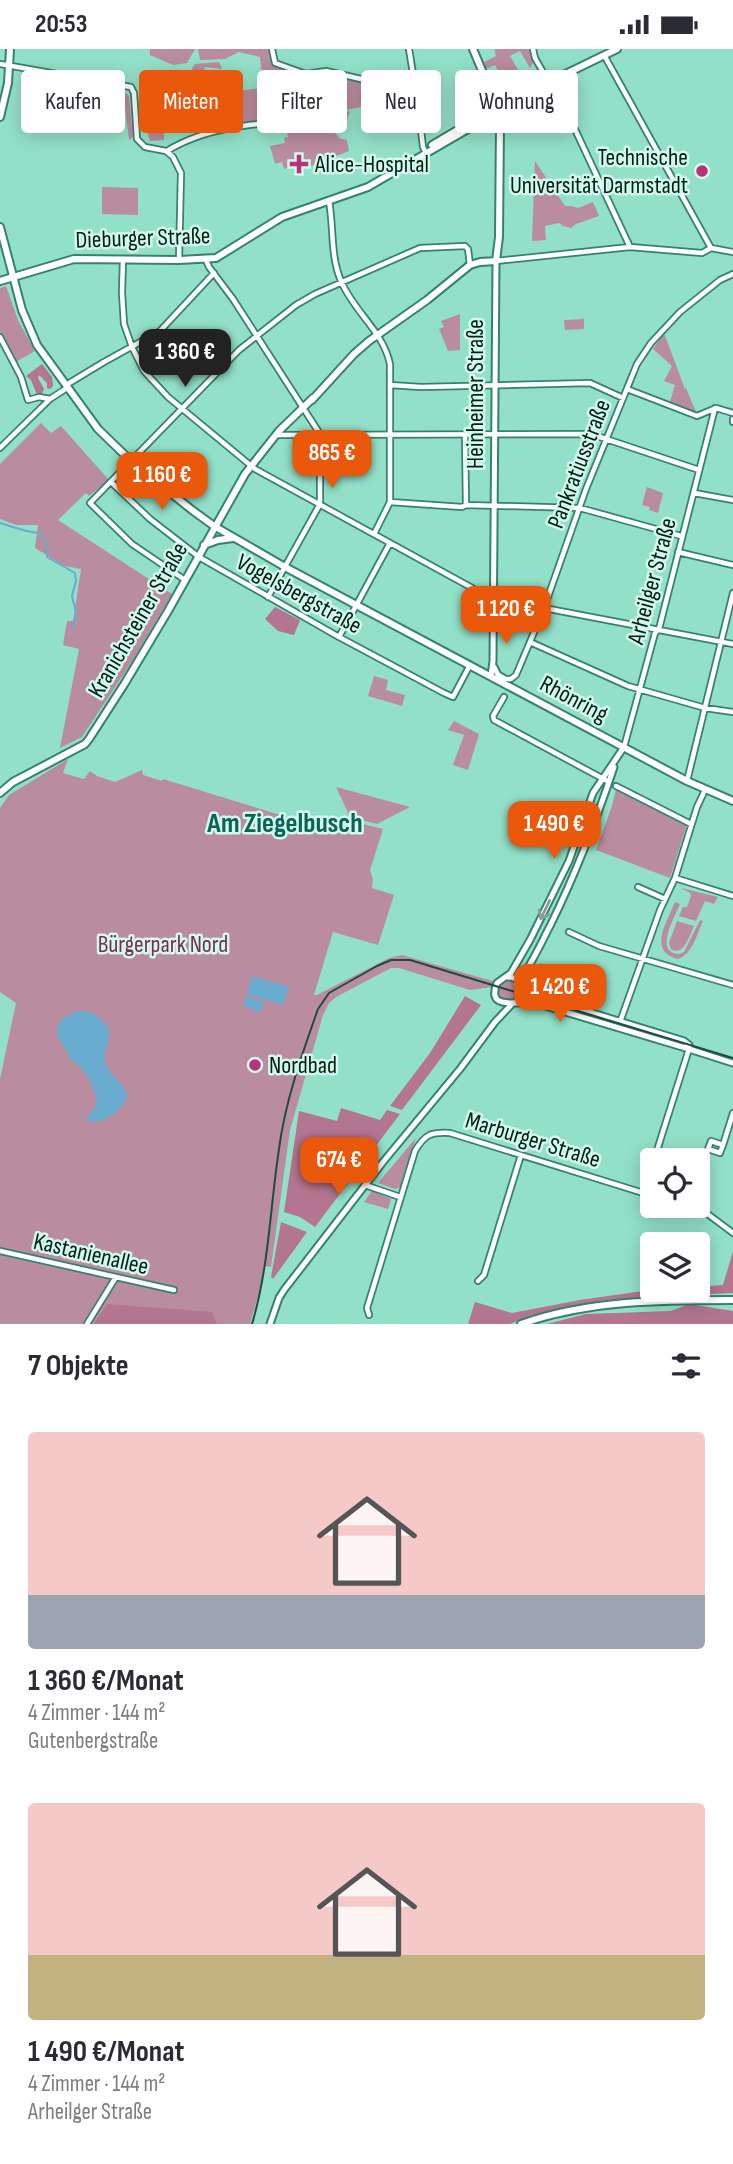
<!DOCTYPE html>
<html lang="de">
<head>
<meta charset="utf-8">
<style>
  :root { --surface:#fff; --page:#f7f7f7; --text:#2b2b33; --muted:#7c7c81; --accent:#ea580c }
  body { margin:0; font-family:"Sofia Sans Condensed",sans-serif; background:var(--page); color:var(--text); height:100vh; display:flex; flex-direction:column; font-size:26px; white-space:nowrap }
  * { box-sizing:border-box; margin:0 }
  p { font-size:23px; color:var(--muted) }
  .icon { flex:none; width:38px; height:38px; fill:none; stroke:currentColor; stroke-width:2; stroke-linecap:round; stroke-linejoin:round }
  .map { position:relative; height:1275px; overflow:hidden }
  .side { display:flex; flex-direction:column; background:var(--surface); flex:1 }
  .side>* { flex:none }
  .hud { position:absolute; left:21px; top:21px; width:691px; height:63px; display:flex; gap:14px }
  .tools { position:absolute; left:640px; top:1099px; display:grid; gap:14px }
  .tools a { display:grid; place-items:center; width:70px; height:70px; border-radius:7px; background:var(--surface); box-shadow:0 4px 18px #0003; font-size:35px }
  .price { position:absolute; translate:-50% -60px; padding:0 16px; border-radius:14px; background:var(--accent); color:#fff; font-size:23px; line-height:46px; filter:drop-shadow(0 2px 4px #0008) }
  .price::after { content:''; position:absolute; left:50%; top:42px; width:21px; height:16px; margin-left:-10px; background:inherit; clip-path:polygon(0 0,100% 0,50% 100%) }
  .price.active { background:#222; color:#fff }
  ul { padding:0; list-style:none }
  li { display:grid; align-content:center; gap:14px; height:371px; padding:0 28px }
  li span { display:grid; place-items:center; height:217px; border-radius:7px; color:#555 }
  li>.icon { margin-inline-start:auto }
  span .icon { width:126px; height:126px; fill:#fffc; stroke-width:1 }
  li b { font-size:30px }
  h2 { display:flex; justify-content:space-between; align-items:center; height:84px; padding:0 28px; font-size:30px }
  .chip { padding:0 24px; border-radius:7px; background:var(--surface); box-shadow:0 4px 18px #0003; font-size:24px; line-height:63px }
  .chip.active { background:var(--accent); color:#fff }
  .status { display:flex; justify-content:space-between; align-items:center; height:49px; padding:0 35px; background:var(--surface); direction:ltr }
  .status svg { height:19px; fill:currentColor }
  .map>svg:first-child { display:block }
  .green { fill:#ba8c9f }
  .forest { fill:#b3758f }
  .water { fill:#69accf }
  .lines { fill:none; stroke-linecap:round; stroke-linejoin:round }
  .stream { stroke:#69accf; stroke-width:2 }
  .minor-casing { stroke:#34836e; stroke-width:8 }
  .tertiary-casing { stroke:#34836e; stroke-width:9 }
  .secondary-casing { stroke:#34836e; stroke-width:10 }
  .minor { stroke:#fff; stroke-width:4.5 }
  .tertiary { stroke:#fff; stroke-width:5 }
  .secondary { stroke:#fff; stroke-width:6 }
  .tram { stroke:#214b3f; stroke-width:2 }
  .oneway { stroke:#8c9b97 }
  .poi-dot { fill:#b83379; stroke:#d3f8ec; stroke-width:2.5 }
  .labels { text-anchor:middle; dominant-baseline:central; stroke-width:5; stroke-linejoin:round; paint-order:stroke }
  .poi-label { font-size:24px; fill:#002017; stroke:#d3f8ec; text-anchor:start }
  .street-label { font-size:24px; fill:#002017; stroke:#d3f8ec }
  .park-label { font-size:24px; fill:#7a2d53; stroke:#d3f8ec }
  .quarter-label { font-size:28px; font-weight:bold; fill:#096451; stroke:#d3f8ec }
</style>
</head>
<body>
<div class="status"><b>20:53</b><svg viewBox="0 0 49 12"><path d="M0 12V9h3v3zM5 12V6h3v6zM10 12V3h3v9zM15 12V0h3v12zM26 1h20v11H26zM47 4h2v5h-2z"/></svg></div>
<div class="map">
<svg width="733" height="1275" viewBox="0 0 733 1275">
  <rect width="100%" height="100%" fill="#93e0c8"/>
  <!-- green -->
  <path class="green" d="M150,0h45l-8,14 -14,2 -23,-10z
    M198,0h73l3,16 15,5 -1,4 -26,3 -2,-20 -21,-5 -14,7 -25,1z
    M494,0h39l2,9 -5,10 -10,-17 -10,5 17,29 -10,5 -2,-4 -4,2 2,4 -3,2 -15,-29 -9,4 -2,-7 12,-6z
    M219,13l3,7 -17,-2 -2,7 3,6 13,-1v-3h3l1,4 -3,2 -22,2 -4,-4 -2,-12 3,-4z
    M326,23l57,14 56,-7 2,17 -29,2 -89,16c-11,-6 -19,-26 -16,-39z
    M301,28l11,35 -2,5 -22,4 -1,-5 -82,14 -3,-32h6v-4l54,-6 1,-5z
    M169,30l-4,2v3l-9,1 3,46h5v9l-14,1 -3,-10h-3l-1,-15h6l-1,-15h-7l-1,-17h3v-4z
    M103,37h4v38h-20v-14l16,-2z
    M110,40l15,3 4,4 4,41 -4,3 -4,-32 -14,1z
    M350,62l-3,9 -8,1 -5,10 5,7 8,2 2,11 -48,19 -1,-3 -3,-2 -13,4 -2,-7 -7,2 -5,-18 15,-3 -1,-5 4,-1 -2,-11 40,-3 6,6 -6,-8 3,-6z
    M535,112l30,45h7l6,2 15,-6 6,14 -23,8 -5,4 -8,-2 -4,-3 -14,3 1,14 -14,1z
    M102,138l36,1v27l-36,-1z
    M6,237l12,34 17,31 -19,11 -16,-31v-43z
    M460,265v36l-12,1 -9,-22 5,-2 -3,-6z
    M584,270v10l-19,1 -1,-10z
    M664,284l21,56 1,-1 10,24 -26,-10 5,-17 -11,-4 8,-15 -19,-17z
    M41,374l10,10 10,-7 48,54 -20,16 -3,-3 -28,27 114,74 -41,69 -49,74 -22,11 19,-99 -16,-4 4,-24h6l8,-52 -17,-3 -29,-18 3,-23h-22l-16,-6v-55z
    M647,438l16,6 -5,20 -9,-3 1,-3 -8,-2z
    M374,627l14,4 -2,10 19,5 -3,11 -34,-10z
    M454,672l25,13 -11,36 -15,-5 11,-30 -16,-5z
    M68,710l-5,14 21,6 6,-8 7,5 18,6 27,-12 1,5 19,6 1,-2 163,50 5,-13 52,13 -13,41 3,10 -1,8 22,7 -16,50 -45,-13 -19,63h3l72,-37 13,-3 94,27 -4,5 -22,3 -71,-22h-8l-55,29 -7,6 -6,12 -33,115 -19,137 -7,-1 -4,23 -10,35h-250v-245l16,-76 -16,-11v-184l9,-13z
    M336,738l74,20 -33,17 -27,-7z
    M616,740l71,35 -17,54 -74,-28 16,-44z
    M681,839l37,9 -4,7 -9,-3 -9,20 -17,-5 4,-9h4l4,-11 -1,-3z
    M675,853l5,2c-6,15 -27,50 0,50l4,-2 16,-32 3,1c-6,13 -11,34 -25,38 -31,-8 -11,-37 -3,-57z
    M677,872l17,5c-5,10 -10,31 -23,23l-2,-6z
    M498 942a10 10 0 1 1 20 0a10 10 0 1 1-20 0Z
    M416,1089l-16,49 -5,2 -17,-6z
    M372,1142l19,8 -3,10 -24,-7z"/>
  <!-- forest -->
  <path class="forest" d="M42,315l10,13 1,9 -3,3 -3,-1v-5l-8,-8 -1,3 6,11 -2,5 -5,1 -6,-15 -5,-4z
    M275,558l25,13 -6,15 -16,-4 -13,-12z
    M465,947l16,9 -79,105 -12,-4 40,-53z
    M341,1059l39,12 7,-10 13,4 -85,113 -15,-10 -16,-5 15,-101 38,10z
    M281,1173l26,10 -34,47 -2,-2z
    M733,1202v42l-88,4 -51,6 -64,13 -20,8h-42l7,-22 37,11 68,-13 63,-9 55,-1v-3l25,-2z
    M107,1255l105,8 5,12h-123z
    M689,1255l44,7v13h-186l39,-10 85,-3z"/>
  <!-- water -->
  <path class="water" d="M252,927l37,11 -6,18 -36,-11z
    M246,947l18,6 -3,10 -18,-6z
    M79,962c8,0 14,1 20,7 22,18 0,29 7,46 4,12 18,19 22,32 -7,15 -23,28 -40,25l-1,-5 8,-8 2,-10 -8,-19 -10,-13 -9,-7 -4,-9 -9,-14c-1,-15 8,-21 22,-25z"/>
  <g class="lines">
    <!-- stream -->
    <path class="stream" d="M0,474c13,4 26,9 39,10l8,10v14l28,16 1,8 -4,15 4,16 -3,16"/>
    <defs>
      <path id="minor" d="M272,0l3,14 31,11 20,-3 57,13 31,-4 -5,-31
        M533,0l2,9 38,67 57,122
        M604,6l107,193
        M0,15l131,23 3,6 3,46 8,8 21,4 7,6 8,16 -2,87
        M417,48l6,50 3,6
        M167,102c45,-28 103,-28 155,-32
        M329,152c5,27 1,54 12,80 13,31 42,50 49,83v138l-16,32
        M711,199l22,4
        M123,210l-1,34 2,31 8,23 12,24 24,26 87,72 230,126 59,13 189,36
        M206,211l3,7 24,32 87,135v70l-52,93
        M496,212l134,-14 72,6 9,-5
        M0,288l21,40 7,23 11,-3 11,2
        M66,336l38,-23 56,-31 54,-58
        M390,336l31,2 169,-4 33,15
        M627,340l70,27 19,-8 17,5
        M733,370v3
        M278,386l313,-1 108,36
        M465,386l1,70
        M0,399l50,-49 17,-11
        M111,433l39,37 49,38 140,80 105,56 9,4 17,-32
        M694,444l39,7
        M390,453l72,5 4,-2 114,3 101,28
        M678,503l55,13
        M185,531l-53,-36 -42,-41 149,-153 57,-45 19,-11 105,-46 45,-2 3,3 2,16
        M339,588l51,-94
        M530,593l98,44 77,22 28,4
        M505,630h6l5,-4 27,-64 43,-122 51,-125 14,-21 29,-31 40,-32 13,-6
        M504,648l-11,19 1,4 115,62
        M624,698l31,-114 4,-4 56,-221
        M687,732l46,-188
        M616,737l75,38
        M675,829l58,18
        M638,838l27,12
        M569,883l30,14 134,39
        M620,973l40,-112 15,-32 22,-71 8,-17
        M711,1092l12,4 -3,8 -12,-4z
        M723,1096l10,-32
        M654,1111l35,-111
        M365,1136l35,12
        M644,1144l9,-28
        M686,1157l19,6 28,21
        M0,1202l174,39
        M478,1232l6,-6 37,-120
        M369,1266l-2,-7 48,-157c10,-17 16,-19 35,-18l203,63
        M87,1275l29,-47"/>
      <path id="tertiary" d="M494,618l4,8 7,4
        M491,627l2,-15 3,-400
        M624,698l-31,46 -24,68 -39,79 -19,33 -14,10c-10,25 14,19 27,20 6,0 12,1 18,2l147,44
        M507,928c11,0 16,7 15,17l-7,9
        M519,932c13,-17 22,-38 32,-57 25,-51 45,-103 63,-157
        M523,940l27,11 134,41 5,4v4l44,14
        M270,1275l9,-26 5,-8 99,-128 77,-93 35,-47 17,-18"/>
      <path id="secondary" d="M0,68l8,-34 2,-34
        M432,96l54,-32 7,-2
        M0,178l22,83 15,35 61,84 33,32 61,49 22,16 71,41 402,214 46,20
        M0,232l74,-22 105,1 37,-2 66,-41 86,-30 181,-105 68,-33
        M312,351l42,-46 15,-13 58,-41 43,-35 10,-3 16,-1 3,-24 1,-115 -4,-18 -23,-55
        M204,496l14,-5 15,-2
        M0,744l13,-11 72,-38 4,-5 36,-56 43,-72 77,-137 34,-43 34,-33
        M521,1275c68,-24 141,-24 212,-24"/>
    </defs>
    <!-- minor casing -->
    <use href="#minor" class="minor-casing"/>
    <!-- tertiary casing -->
    <use href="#tertiary" class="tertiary-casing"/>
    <!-- secondary casing -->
    <use href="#secondary" class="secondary-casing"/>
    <!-- minor -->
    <use href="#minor" class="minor"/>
    <!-- tertiary -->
    <use href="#tertiary" class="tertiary"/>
    <!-- secondary -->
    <use href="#secondary" class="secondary"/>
    <!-- tram -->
    <path class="tram" d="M252,1275c17,-57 18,-116 27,-175 6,-47 23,-95 39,-140l11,-16 48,-27 14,-6h19l323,98"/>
  </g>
  <!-- one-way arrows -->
  <defs><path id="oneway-shaft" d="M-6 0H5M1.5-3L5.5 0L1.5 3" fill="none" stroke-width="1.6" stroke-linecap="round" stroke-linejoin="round" transform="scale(1.75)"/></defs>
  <use class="oneway" href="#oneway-shaft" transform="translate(545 861) rotate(116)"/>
  <!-- markers -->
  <g class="poi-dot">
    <path d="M295.5 104.5h7v7h7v7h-7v7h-7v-7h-7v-7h7z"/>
    <circle cx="702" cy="122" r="7"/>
    <circle cx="255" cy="1016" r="7"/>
  </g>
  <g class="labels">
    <!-- poi labels -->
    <g class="poi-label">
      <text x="688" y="108" text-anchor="end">Technische<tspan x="688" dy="28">Universität Darmstadt</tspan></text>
      <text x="315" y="115">Alice-Hospital</text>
      <text x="269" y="1016">Nordbad</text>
    </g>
    <!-- street labels -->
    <g class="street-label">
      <text transform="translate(143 189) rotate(-2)">Dieburger Straße</text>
      <text transform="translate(475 345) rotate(-90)">Heinheimer Straße</text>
      <text transform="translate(579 415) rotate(-69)">Pankratiusstraße</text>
      <text transform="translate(652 532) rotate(-75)">Arheilger Straße</text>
      <text transform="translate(299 545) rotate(29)">Vogelsbergstraße</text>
      <text transform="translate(138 571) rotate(-60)">Kranichsteiner Straße</text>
      <text transform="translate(574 650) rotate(28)">Rhönring</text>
      <text transform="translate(533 1091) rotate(17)">Marburger Straße</text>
      <text transform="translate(91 1205) rotate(13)">Kastanienallee</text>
    </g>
    <!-- park labels -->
    <g class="park-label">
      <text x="163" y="895">Bürgerpark Nord</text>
    </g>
    <!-- quarter labels -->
    <g class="quarter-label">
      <text x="285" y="774">Am Ziegelbusch</text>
    </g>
  </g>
</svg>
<div class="tools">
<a><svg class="icon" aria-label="locate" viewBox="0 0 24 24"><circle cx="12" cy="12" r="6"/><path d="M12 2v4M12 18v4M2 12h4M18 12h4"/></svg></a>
<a><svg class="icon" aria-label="layers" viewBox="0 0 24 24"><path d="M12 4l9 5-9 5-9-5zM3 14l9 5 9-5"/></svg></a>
</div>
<b class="price active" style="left:185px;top:340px">1 360 €</b>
<b class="price" style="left:332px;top:441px">865 €</b>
<b class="price" style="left:162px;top:463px">1 160 €</b>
<b class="price" style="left:506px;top:597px">1 120 €</b>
<b class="price" style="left:554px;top:812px">1 490 €</b>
<b class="price" style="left:560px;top:975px">1 420 €</b>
<b class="price" style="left:339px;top:1148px">674 €</b>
<div class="hud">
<a class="chip">Kaufen</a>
<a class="chip active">Mieten</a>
<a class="chip">Filter</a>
<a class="chip">Neu</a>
<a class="chip">Wohnung</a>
</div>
</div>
<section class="side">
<h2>7 Objekte<svg class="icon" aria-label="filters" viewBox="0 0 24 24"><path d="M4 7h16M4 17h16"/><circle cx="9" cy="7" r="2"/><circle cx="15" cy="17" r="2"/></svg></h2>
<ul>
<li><span style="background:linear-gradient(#f6c9c9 75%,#9aa5b1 0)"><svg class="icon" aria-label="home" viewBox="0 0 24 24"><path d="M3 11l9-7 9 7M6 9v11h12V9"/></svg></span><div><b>1 360 €/Monat</b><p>4 Zimmer · 144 m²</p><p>Gutenbergstraße</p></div></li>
<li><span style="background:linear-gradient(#f6c9c9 70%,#c2b280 0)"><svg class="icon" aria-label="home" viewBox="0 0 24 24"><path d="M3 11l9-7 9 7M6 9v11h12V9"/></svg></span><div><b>1 490 €/Monat</b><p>4 Zimmer · 144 m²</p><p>Arheilger Straße</p></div></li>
</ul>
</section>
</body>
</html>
